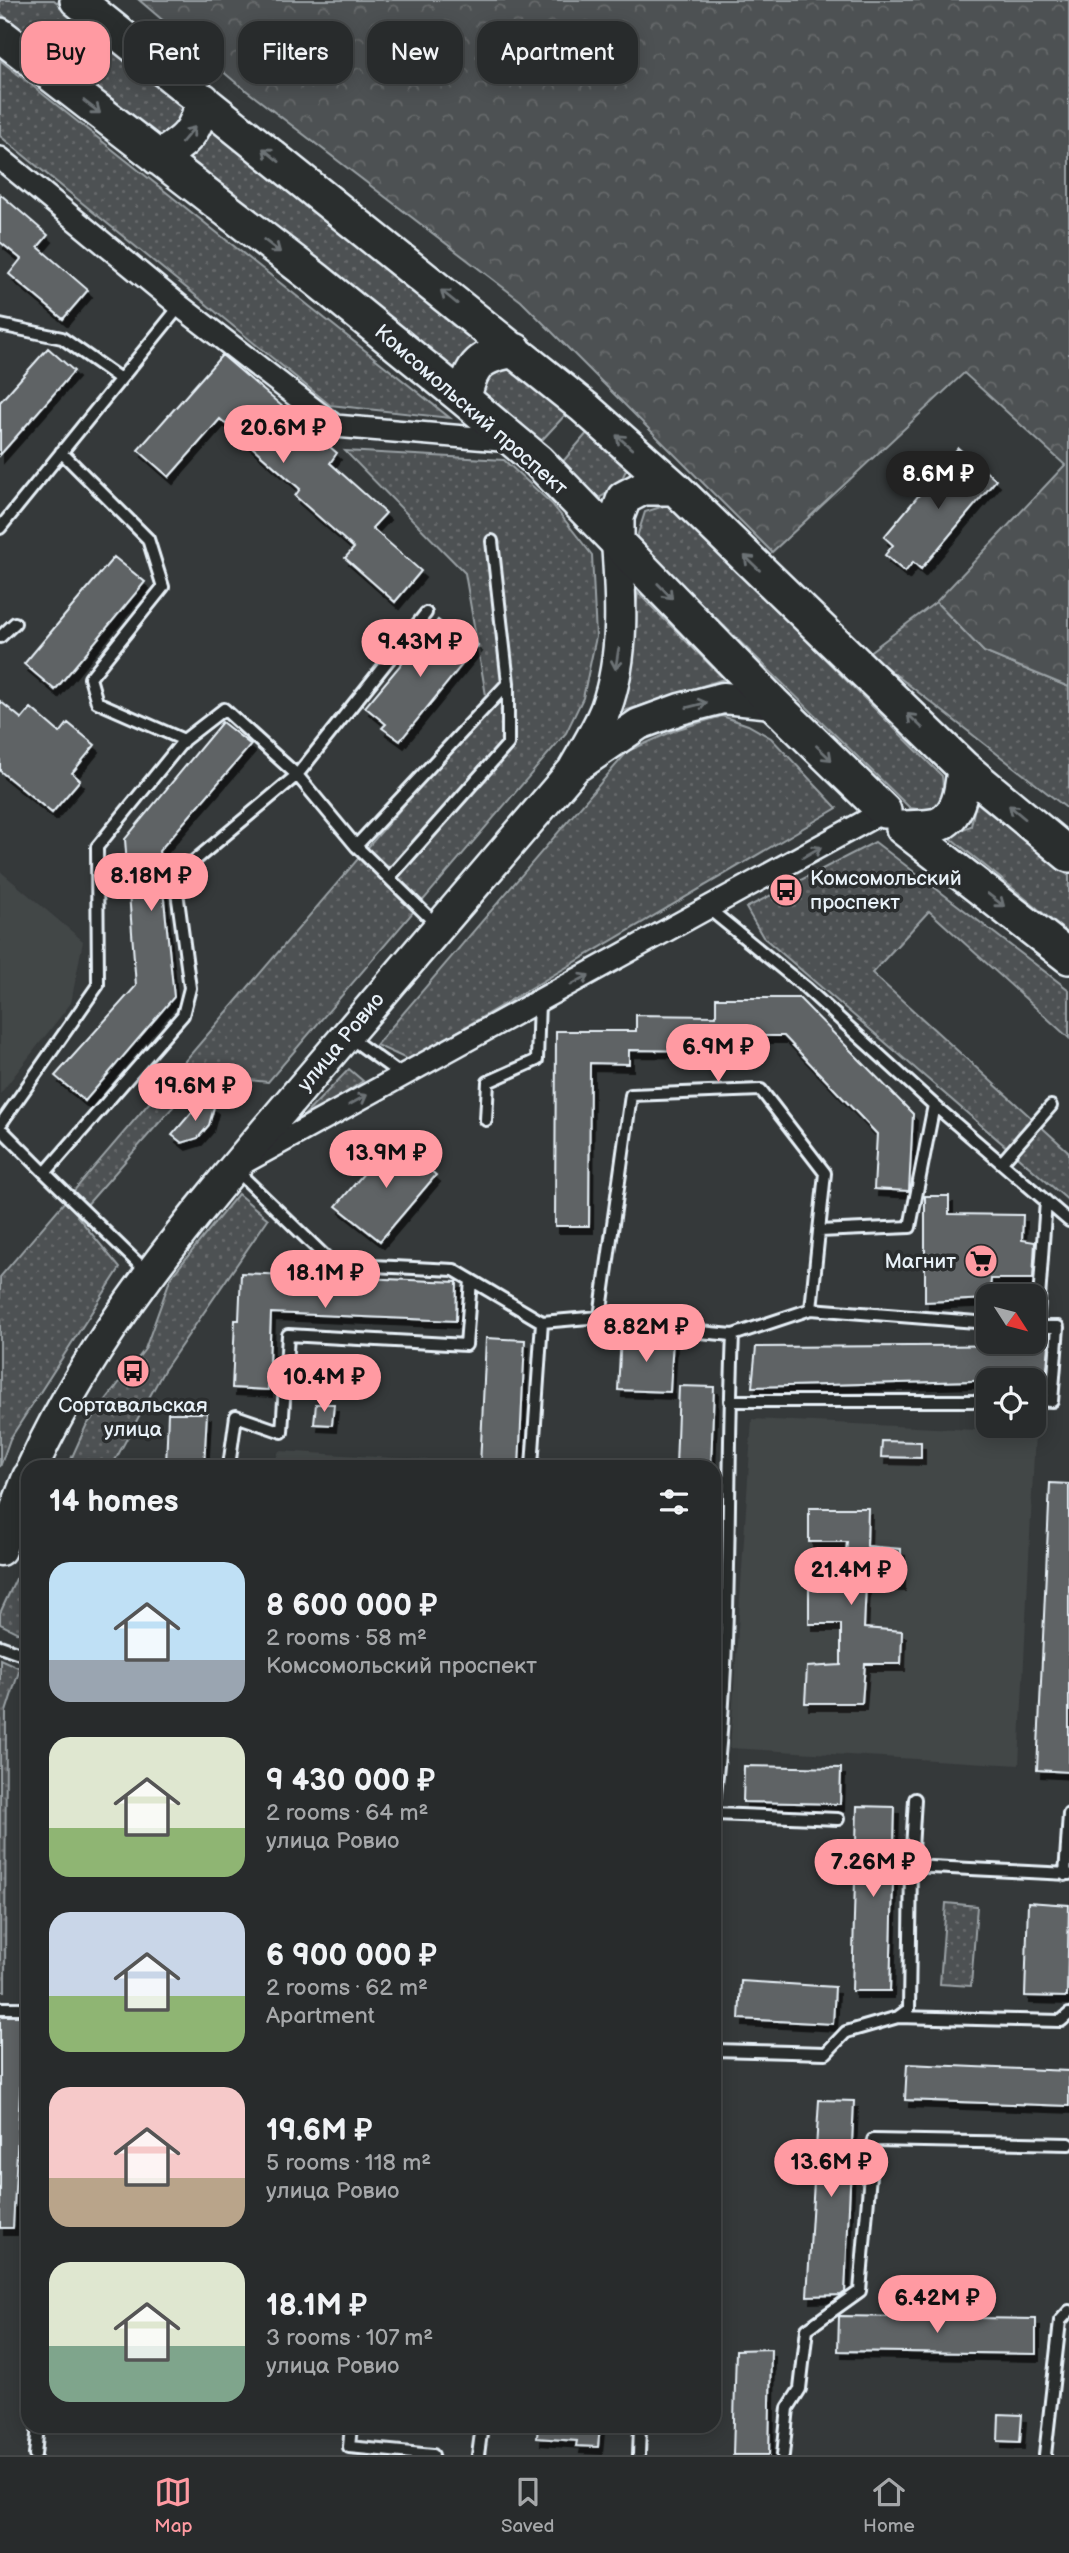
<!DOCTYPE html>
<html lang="en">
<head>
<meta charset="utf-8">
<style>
  :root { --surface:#282b2c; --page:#343738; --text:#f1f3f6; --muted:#a5a7a9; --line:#444748; --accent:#ff9aa2 }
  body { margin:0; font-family:"Balsamiq Sans",sans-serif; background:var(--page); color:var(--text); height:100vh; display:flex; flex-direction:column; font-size:26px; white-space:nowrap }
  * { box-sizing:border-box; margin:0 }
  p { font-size:23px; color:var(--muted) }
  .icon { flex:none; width:38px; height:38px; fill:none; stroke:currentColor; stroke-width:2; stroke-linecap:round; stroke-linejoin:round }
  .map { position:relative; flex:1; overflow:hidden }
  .panel { position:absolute; left:21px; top:1460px; width:700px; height:973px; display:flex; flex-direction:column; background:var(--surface); border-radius:21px; box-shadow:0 4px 18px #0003,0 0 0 2px var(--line) }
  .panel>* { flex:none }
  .top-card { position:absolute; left:21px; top:21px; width:700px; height:63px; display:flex; gap:14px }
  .needle { width:46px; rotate:126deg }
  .controls { position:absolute; left:976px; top:1284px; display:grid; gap:14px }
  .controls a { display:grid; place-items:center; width:70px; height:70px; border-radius:14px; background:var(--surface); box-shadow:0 4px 18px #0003,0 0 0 2px var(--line); font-size:35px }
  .price { position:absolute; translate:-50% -60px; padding:0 16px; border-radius:24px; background:var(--accent); color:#111; font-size:23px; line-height:46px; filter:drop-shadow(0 2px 4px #0008) }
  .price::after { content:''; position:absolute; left:50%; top:42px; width:21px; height:16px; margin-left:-10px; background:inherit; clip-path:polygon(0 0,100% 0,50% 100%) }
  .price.current { background:#222; color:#fff }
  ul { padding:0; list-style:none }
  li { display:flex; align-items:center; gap:21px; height:175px; padding:0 28px }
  li span { display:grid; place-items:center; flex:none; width:196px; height:140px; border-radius:21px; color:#555 }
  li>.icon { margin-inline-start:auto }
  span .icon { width:84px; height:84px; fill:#fffc; stroke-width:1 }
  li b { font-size:30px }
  h2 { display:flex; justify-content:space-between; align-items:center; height:84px; padding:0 28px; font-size:30px }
  .chip { padding:0 24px; border-radius:21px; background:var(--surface); box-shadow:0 4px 18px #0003,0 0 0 2px var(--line); font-size:24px; line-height:63px }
  .chip.current { background:var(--accent); color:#111 }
  .dock { display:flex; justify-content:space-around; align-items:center; height:98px; border-top:2px solid var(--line); background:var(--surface); font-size:19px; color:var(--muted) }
  .dock a { display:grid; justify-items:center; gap:4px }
  .dock .current { color:var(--accent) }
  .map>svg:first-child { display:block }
  .built { fill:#424647 }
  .green { fill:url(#green-dots); stroke:#9aa1a5; stroke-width:2 }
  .forest { fill:url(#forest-crowns); stroke:#9aa1a5; stroke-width:2 }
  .building { fill:#5f6365; stroke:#e8f1f8; stroke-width:2; filter:url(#shadow) }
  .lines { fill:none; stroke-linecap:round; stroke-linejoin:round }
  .service-casing { stroke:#e8f1f8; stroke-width:16 }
  .minor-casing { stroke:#e8f1f8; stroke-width:26 }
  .secondary-casing { stroke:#e8f1f8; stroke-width:35 }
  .primary-casing { stroke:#e8f1f8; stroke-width:38 }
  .service { stroke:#2a2d2e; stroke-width:10 }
  .minor { stroke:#2a2d2e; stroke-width:21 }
  .secondary { stroke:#2a2d2e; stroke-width:30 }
  .primary { stroke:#2a2d2e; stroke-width:33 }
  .oneway { stroke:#6c7275 }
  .labels { text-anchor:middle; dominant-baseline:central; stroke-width:7; stroke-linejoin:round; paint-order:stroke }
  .street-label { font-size:21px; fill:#e8f1f8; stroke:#2a2d2e }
  .poi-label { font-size:21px; fill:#e8f1f8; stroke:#2a2d2e; text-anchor:start }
</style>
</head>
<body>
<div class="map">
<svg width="1069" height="2455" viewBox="0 0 1069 2455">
  <defs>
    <pattern id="green-dots" width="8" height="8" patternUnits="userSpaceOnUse" patternTransform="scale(1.75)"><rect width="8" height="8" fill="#4d5152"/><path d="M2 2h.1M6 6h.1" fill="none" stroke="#676a6c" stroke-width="1.8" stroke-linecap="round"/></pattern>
    <pattern id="forest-crowns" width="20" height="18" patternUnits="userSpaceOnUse" patternTransform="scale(1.75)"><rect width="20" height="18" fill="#4d5152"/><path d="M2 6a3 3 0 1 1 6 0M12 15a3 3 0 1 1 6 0" fill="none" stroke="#676a6c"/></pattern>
    <filter id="shadow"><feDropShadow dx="4" dy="7" stdDeviation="0" flood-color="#0009"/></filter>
  </defs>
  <rect width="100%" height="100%" fill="#35393a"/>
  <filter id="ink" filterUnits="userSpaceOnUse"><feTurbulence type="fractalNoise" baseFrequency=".0143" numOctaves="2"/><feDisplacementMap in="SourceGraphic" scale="14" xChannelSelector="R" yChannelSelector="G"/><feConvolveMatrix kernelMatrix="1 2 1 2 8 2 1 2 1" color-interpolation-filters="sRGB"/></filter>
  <g filter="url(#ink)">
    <!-- built -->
    <path class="built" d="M0,871l83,70 -12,62 -71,91z
      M752,1419l283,14 -16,332 -289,-17z
      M279,1451l164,10 -1,5h-169z"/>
    <!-- green -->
    <path class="green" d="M0,0h54l158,128 277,215 -33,29 -269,-209 -187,-150z
      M0,60l450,358 -120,-13 -330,-269z
      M511,364l56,49 -26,28 -60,-51 10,-17z
      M588,432l40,34 -10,21 -21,12 -37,-34z
      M345,451l159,9 48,44 40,51 4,82 -13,61 -17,35 -298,349 -67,-7 -124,141 43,52 -110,171 -10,28v-190l488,-570 -23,-134z
      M670,504l272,272 2,21 -14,14 -20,-3 -274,-268 9,-28z
      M638,593l86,86 -103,33z
      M936,602l48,50 85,35v123l-201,-157z
      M722,716l26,9 23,13 66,70 -428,252 -33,-15 252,-294 50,-22z
      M976,802l93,74v58l-122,-99 24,-9z
      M875,842l194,148v48l-140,-127 -57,62 197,179v49l-306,-264 -17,-29z
      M349,1069l14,12 -74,50z
      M238,1194l30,25 -105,153 -51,94h-44l18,-40 59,-77 26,-72z
      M28,1553v85l-28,-14v-11z
      M0,1659l20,9 -14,44 -1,279h-5z
      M946,1903l31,3 -6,80 -31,-2z"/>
    <!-- forest -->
    <path class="forest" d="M139,0h930v687l-85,-35 -48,-50 129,-137 -101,-92 -192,179 -251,-251 -287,-220z"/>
    <!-- building -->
    <path class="building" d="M0,194l48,41 -10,12 50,43 -25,29 -54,-45 12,-15 -21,-17z
      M48,348l26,23 -74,84v-53z
      M222,355l115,98 -7,10 56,50 -14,15 49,43 -26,31 -50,-44 9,-10 -59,-52 5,-7 -80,-70 -51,58 -31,-27z
      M958,448l38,32 -75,89 -8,-7 -8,10 -20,-17 8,-10 -9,-8z
      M114,557l31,25 -90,108 -31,-26z
      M438,620l22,17 3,-3 15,11 -78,96 -18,-13 4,-4 -21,-17z
      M0,701l22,18 9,-11 29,25 8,-10 27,22 -23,28 8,7 -28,33 -52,-42z
      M222,722l29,23 -92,106 15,146 -89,104 -30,-25 81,-90 -11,-147z
      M716,998h83l114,116 -4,77 -35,-2 3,-55 -93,-98h-73v15l-82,-1v14l-39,-1 -1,163h-34l1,-195h80v-16l80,1z
      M204,1098l10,9 -5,18 -11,13 -16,5 -10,-8z
      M393,1139l43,36 -56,66 -44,-35z
      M925,1196h24v18l74,1 -1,25 13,2 -2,37h-42l-2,20 -64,3z
      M241,1273l216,9 -1,39 -185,-8 -3,77 -36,-2 3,-68h4z
      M621,1336l52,2 -3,54 -52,-2z
      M486,1338l39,2 -6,126h-39z
      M1049,1345l-3,34 -294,8 4,-40z
      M679,1386l35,1 -3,79h-35z
      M316,1404h18l-2,21 -18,-1z
      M168,1413h39l-3,53h-38z
      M882,1441l39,1v16l-40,-1z
      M1050,1483l19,1v288l-32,-2z
      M809,1508h59l-1,38 34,3v35h-35l-2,44 38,3 -1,33h-36l-3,39h-57l2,-36 34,-2v-41h-32v-35l34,1 4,-48h-38z
      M744,1766l97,2 -1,36 -97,-2z
      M857,1806l38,1 -5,184h-38z
      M1028,1902l41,3 -2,92 -42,-1z
      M741,1981l94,6 -2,37 -94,-5z
      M0,2016h24l-11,212h-13z
      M907,2064l162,7v35l-164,-6z
      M819,2100l35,1 -9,191 -4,3 -34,1z
      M839,2316l197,3v35l-198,-3z
      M771,2349l-2,106h-36l3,-105z
      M999,2414l23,1 -2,27 -22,-1z
      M538,2426h62l-2,21 -22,-1 1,-5 -40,-3z"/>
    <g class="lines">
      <defs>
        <path id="service" d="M0,325l62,13 57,40
          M61,452l87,87 15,48 -73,91 7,24 87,38 40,-31 73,66 59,71 81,79
          M0,528l180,-222
          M0,637l15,-14
          M356,846l152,-163
          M389,878l119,-134v-61l-16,-142
          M709,909l97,79 128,117 135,116
          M349,1037l54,39
          M486,1120l2,-38 49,-22 2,-58
          M0,1125l98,-140 -1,-138 87,-107
          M0,1128l45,45
          M1002,1162l49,-56
          M236,1170l97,94 121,6 88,52 58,-5 31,-222 130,-5 64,83 -14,136 178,14
          M819,1231l91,-4 24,-122
          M148,1273l-103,-100 138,-158 7,-27 -15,-111 122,-102 129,-162
          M600,1317l9,7 124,11 78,-26
          M1034,1327h3l9,-126
          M1034,1400l18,1 6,-74h-21
          M730,1401h259
          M229,1466l7,-50 46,16 6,-97 178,10 5,-65
          M532,1466l10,-144
          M0,1646l28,10
          M714,1802c19,-154 12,-311 19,-467
          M714,1814l124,5
          M911,1866l4,-67
          M1065,1875l4,-61
          M0,2008h28
          M898,2017l163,4 8,-7
          M714,2050l112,3 20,-21 52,-15 11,-8 2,-143 158,8
          M351,2426l-2,21 84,8
          M35,2455l3,-29
          M478,2455l4,-29
          M639,2455l1,-29
          M783,2455l5,-47 12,-19 7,-60 53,-38 13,-151 196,4
          M1045,2455l15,-134 9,-10"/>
        <path id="minor" d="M0,158l180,148 155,120 177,15
          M245,1162l639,-351"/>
        <path id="secondary" d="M579,765l60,-41 41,-15 43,-11 50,5
          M33,1466c65,-142 171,-263 272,-382 89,-105 178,-210 268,-314 11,-20 25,-41 33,-62 19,-53 15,-111 11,-166
          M0,1550l28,-73"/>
        <path id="primary" d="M77,0l507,407 91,81 289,280 105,87
          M0,35l316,244 148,120 74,62 235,242 111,108
          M158,158c29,-18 37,-24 45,-58
          M464,399c7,-36 17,-43 51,-49
          M617,542v-25l7,-19 19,-10h32
          M903,828l166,129
          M903,828c11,-1 24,0 34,-3 23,-8 25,-37 27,-57"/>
      </defs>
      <!-- service casing -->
      <use href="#service" class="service-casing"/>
      <!-- minor casing -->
      <use href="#minor" class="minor-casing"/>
      <!-- secondary casing -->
      <use href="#secondary" class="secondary-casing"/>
      <!-- primary casing -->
      <use href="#primary" class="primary-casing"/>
      <!-- service -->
      <use href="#service" class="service"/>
      <!-- minor -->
      <use href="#minor" class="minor"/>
      <!-- secondary -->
      <use href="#secondary" class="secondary"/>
      <!-- primary -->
      <use href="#primary" class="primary"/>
    </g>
    <!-- one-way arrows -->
    <defs><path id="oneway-shaft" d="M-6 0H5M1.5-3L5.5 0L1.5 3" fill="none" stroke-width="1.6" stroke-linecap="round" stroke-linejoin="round" transform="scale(1.75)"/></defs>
    <g class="oneway">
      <use href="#oneway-shaft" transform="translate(92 107) rotate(38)"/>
      <use href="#oneway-shaft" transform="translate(188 135) rotate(-50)"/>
      <use href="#oneway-shaft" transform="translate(271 155) rotate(-141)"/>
      <use href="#oneway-shaft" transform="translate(272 246) rotate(38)"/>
      <use href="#oneway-shaft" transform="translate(449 297) rotate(-141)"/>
      <use href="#oneway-shaft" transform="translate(624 442) rotate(-138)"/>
      <use href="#oneway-shaft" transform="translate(752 563) rotate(-136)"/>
      <use href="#oneway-shaft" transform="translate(665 591) rotate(46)"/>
      <use href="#oneway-shaft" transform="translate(617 659) rotate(99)"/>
      <use href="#oneway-shaft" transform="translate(697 705) rotate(-14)"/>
      <use href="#oneway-shaft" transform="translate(915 721) rotate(-136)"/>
      <use href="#oneway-shaft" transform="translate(824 753) rotate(44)"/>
      <use href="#oneway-shaft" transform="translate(1017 812) rotate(-140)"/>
      <use href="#oneway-shaft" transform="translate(812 852) rotate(-30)"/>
      <use href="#oneway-shaft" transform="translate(996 900) rotate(38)"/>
      <use href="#oneway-shaft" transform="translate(580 980) rotate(-29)"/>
      <use href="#oneway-shaft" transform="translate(358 1100) rotate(-29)"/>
    </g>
  </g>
  <!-- icons -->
  <defs>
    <symbol id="bus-disc" viewBox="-11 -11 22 22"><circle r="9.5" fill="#ff9aa2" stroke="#2a2d2e"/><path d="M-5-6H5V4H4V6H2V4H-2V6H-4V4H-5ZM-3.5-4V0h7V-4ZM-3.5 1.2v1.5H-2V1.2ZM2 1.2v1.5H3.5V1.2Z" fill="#111"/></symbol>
    <symbol id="supermarket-disc" viewBox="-11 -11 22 22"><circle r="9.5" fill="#ff9aa2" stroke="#2a2d2e"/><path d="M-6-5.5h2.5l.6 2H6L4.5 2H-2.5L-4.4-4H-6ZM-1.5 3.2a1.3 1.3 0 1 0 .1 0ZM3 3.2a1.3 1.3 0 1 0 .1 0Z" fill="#111"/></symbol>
  </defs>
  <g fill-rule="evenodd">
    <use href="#bus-disc" x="767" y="871" width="38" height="38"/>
    <use href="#supermarket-disc" x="962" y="1242" width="38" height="38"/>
    <use href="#bus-disc" x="114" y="1352" width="38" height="38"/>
  </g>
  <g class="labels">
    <!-- street labels -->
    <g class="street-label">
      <text transform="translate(471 410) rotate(41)">Комсомольский проспект</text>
      <text transform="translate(341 1042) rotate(-50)">улица Ровио</text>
    </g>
    <!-- poi labels -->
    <g class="poi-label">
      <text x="810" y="878">Комсомольский<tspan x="810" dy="24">проспект</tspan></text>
      <text x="956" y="1261" text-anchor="end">Магнит</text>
      <text x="133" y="1405" text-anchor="middle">Сортавальская<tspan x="133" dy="24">улица</tspan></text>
    </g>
  </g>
</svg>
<div class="controls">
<a><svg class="needle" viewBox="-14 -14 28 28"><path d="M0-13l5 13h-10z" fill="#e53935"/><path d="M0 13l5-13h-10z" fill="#a5a7a9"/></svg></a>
<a><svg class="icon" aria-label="locate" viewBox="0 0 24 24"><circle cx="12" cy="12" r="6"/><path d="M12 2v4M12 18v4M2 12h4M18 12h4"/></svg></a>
</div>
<b class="price" style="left:283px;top:465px">20.6M ₽</b>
<b class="price current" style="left:938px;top:511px">8.6M ₽</b>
<b class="price" style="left:420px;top:679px">9.43M ₽</b>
<b class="price" style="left:151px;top:913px">8.18M ₽</b>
<b class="price" style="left:718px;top:1084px">6.9M ₽</b>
<b class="price" style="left:195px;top:1123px">19.6M ₽</b>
<b class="price" style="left:386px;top:1190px">13.9M ₽</b>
<b class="price" style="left:325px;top:1310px">18.1M ₽</b>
<b class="price" style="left:646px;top:1364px">8.82M ₽</b>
<b class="price" style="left:324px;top:1414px">10.4M ₽</b>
<b class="price" style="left:851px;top:1607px">21.4M ₽</b>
<b class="price" style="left:873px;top:1899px">7.26M ₽</b>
<b class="price" style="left:831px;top:2199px">13.6M ₽</b>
<b class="price" style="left:937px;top:2335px">6.42M ₽</b>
<div class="top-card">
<a class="chip current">Buy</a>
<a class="chip">Rent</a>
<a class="chip">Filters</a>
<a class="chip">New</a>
<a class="chip">Apartment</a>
</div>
<section class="panel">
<h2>14 homes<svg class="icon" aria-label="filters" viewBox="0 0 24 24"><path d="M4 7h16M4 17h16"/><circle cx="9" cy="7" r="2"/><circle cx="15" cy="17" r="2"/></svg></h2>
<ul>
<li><span style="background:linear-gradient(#bfe0f5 70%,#9aa5b1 0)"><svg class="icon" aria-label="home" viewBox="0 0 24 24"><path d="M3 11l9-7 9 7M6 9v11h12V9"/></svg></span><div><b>8 600 000 ₽</b><p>2 rooms · 58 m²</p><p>Комсомольский проспект</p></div></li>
<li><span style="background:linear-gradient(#dfe7d0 65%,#8fb573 0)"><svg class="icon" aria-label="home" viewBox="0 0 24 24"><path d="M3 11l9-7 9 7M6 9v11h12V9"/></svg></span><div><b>9 430 000 ₽</b><p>2 rooms · 64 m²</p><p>улица Ровио</p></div></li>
<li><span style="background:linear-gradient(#c9d6e8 60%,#8fb573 0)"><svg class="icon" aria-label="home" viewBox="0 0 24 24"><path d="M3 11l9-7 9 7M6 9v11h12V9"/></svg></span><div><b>6 900 000 ₽</b><p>2 rooms · 62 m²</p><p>Apartment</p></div></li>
<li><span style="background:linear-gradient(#f6c9c9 65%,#b9a48a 0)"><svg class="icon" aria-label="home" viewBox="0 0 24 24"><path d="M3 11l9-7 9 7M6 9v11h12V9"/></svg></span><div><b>19.6M ₽</b><p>5 rooms · 118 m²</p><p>улица Ровио</p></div></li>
<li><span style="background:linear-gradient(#dfe7d0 60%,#7fa58c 0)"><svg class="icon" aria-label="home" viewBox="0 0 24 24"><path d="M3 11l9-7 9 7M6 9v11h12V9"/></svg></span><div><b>18.1M ₽</b><p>3 rooms · 107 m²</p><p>улица Ровио</p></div></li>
</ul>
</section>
</div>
<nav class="dock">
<a class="current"><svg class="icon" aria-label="map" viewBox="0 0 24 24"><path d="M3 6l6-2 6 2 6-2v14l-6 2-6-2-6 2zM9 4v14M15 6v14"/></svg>Map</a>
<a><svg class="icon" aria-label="saved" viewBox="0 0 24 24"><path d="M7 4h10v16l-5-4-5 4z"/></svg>Saved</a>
<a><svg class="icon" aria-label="home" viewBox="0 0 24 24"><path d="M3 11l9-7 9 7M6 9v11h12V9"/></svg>Home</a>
</nav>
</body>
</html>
